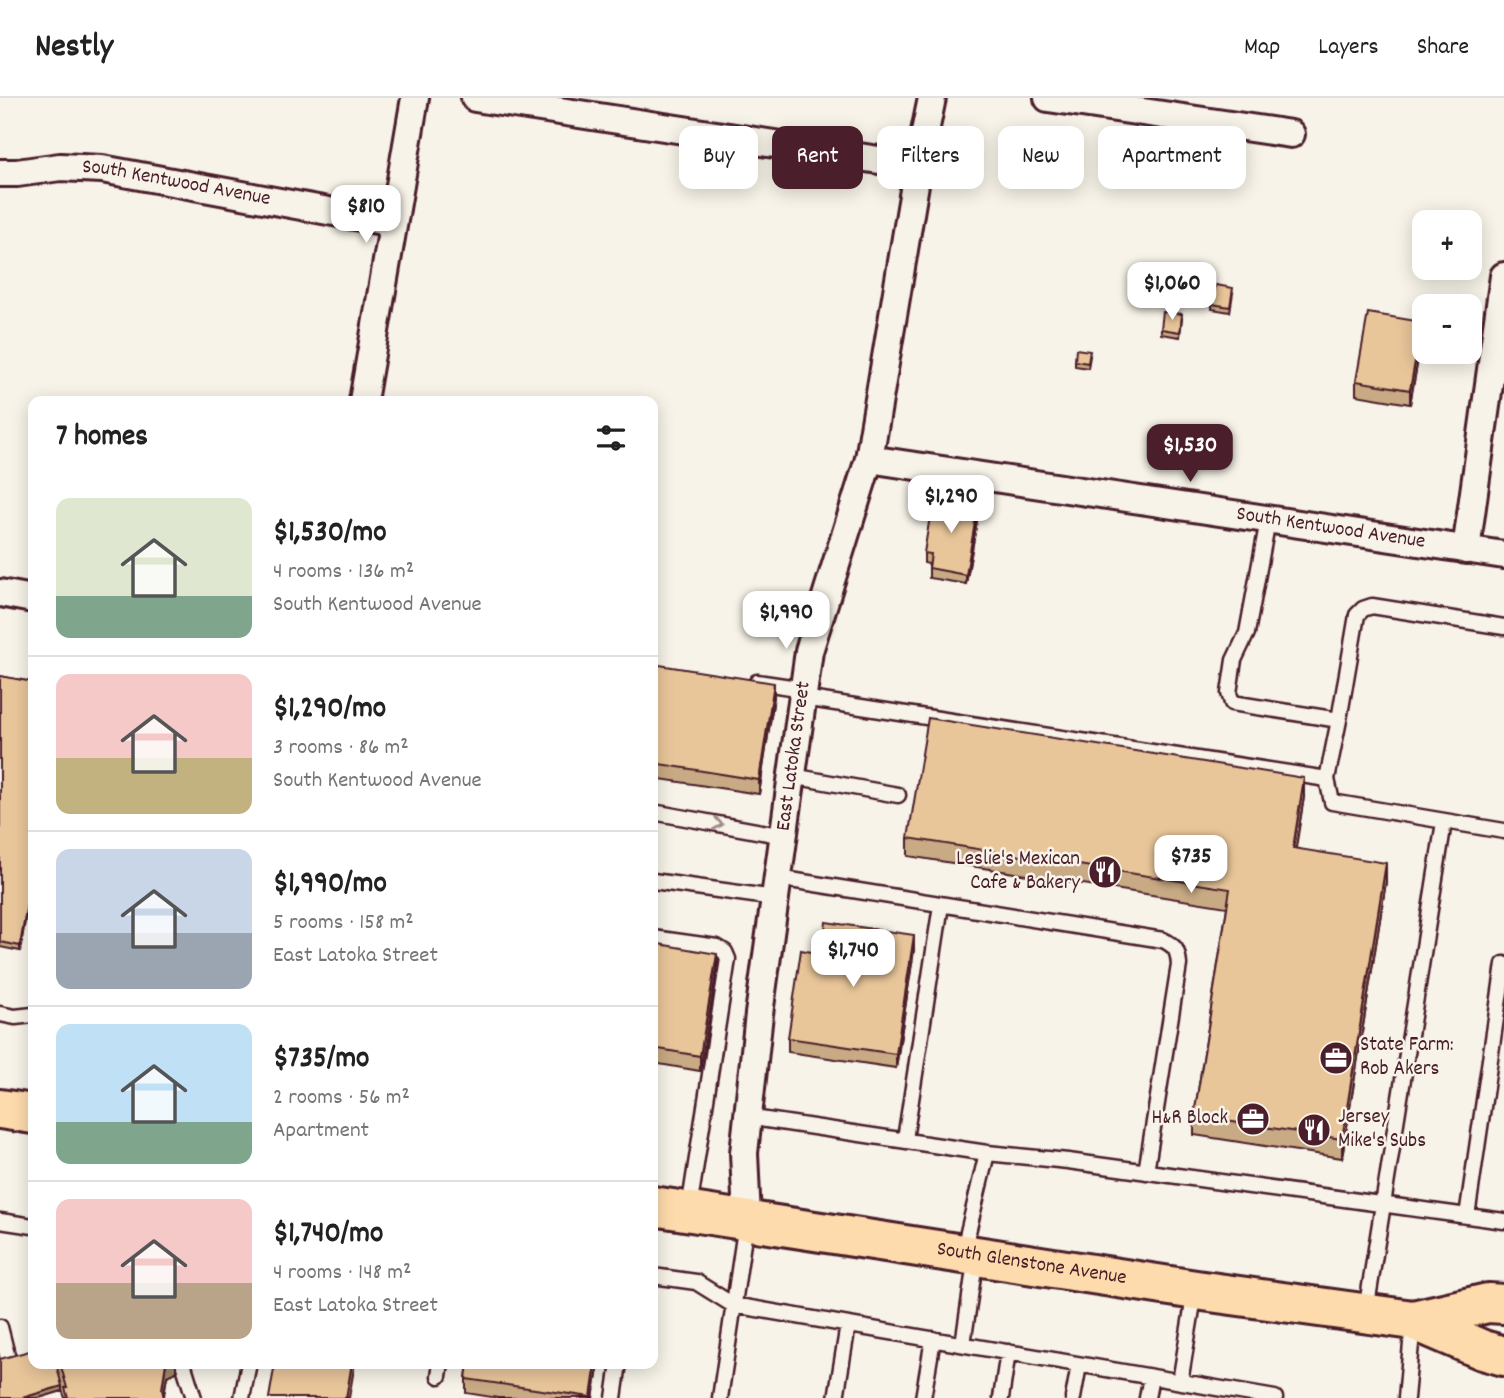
<!DOCTYPE html>
<html lang="en">
<head>
<meta charset="utf-8">
<style>
  :root { --surface:#fff; --page:#f2f2f2; --text:#222; --muted:#767676; --line:#e0e0e0; --accent:#4a1f2b }
  body { margin:0; font-family:Dekko,sans-serif; background:var(--page); color:var(--text); height:100vh; display:flex; flex-direction:column; font-size:26px; white-space:nowrap }
  * { box-sizing:border-box; margin:0 }
  p { font-size:23px; color:var(--muted) }
  .icon { flex:none; width:38px; height:38px; fill:none; stroke:currentColor; stroke-width:2; stroke-linecap:round; stroke-linejoin:round }
  .map { position:relative; flex:1; overflow:hidden }
  .side { position:absolute; left:28px; top:298px; width:630px; height:973px; display:flex; flex-direction:column; background:var(--surface); border-radius:14px; box-shadow:0 4px 18px #0003 }
  .side>* { flex:none }
  .guide { position:absolute; left:679px; top:28px; width:665px; height:63px; display:flex; gap:14px }
  .buttons { position:absolute; left:1412px; top:112px; display:grid; gap:14px }
  .buttons a { display:grid; place-items:center; width:70px; height:70px; border-radius:14px; background:var(--surface); box-shadow:0 4px 18px #0003; font-size:35px }
  .price { position:absolute; translate:-50% -60px; padding:0 16px; border-radius:14px; background:#fff; color:#222; font-size:23px; line-height:46px; filter:drop-shadow(0 2px 4px #0008) }
  .price::after { content:''; position:absolute; left:50%; top:42px; width:21px; height:16px; margin-left:-10px; background:inherit; clip-path:polygon(0 0,100% 0,50% 100%) }
  .price.active { background:var(--accent); color:#fff }
  ul { padding:0; list-style:none }
  li { display:flex; align-items:center; gap:21px; height:175px; padding:0 28px }
  li+li { border-top:2px solid var(--line) }
  li span { display:grid; place-items:center; flex:none; width:196px; height:140px; border-radius:14px; color:#555 }
  li>.icon { margin-inline-start:auto }
  span .icon { width:84px; height:84px; fill:#fffc; stroke-width:1 }
  li b { font-size:30px }
  h2 { display:flex; justify-content:space-between; align-items:center; height:84px; padding:0 28px; font-size:30px }
  .tag { padding:0 24px; border-radius:14px; background:var(--surface); box-shadow:0 4px 18px #0003; font-size:24px; line-height:63px }
  .tag.active { background:var(--accent); color:#fff }
  header { display:flex; align-items:center; gap:42px; box-sizing:border-box; height:98px; padding:0 35px; background:var(--surface); border-bottom:2px solid var(--line) }
  header strong { font-size:33px }
  nav { display:flex; gap:38px; margin-inline-start:auto; font-size:24px }
  .map>svg:first-child { display:block }
  .lines { fill:none; stroke-linecap:round; stroke-linejoin:round }
  .service-casing { stroke:#4a1f2b; stroke-width:19 }
  .minor-casing { stroke:#4a1f2b; stroke-width:32 }
  .primary-casing { stroke:#4a1f2b; stroke-width:44 }
  .service { stroke:#f7f3e8; stroke-width:14 }
  .minor { stroke:#f7f3e8; stroke-width:26 }
  .primary { stroke:#fedbac; stroke-width:38 }
  .wall { fill:#c8aa84; stroke:#4a1f2b; stroke-width:2 }
  .shaded-wall { fill:#a38b6c; stroke:#4a1f2b; stroke-width:2 }
  .building { fill:#e9c69a; stroke:#4a1f2b; stroke-width:2 }
  .oneway { stroke:#a0898a }
  .labels { text-anchor:middle; dominant-baseline:central; stroke-width:5; stroke-linejoin:round; paint-order:stroke }
  .street-label { font-size:21px; fill:#4a1f2b; stroke:#f7f3e8 }
  .poi-label { font-size:21px; fill:#4a1f2b; stroke:#f7f3e8; text-anchor:end }
</style>
</head>
<body>
<header>
<strong>Nestly</strong>
<nav><a>Map</a><a>Layers</a><a>Share</a></nav>
</header>
<div class="map">
<svg width="1504" height="1300" viewBox="0 0 1504 1300">
  <rect width="100%" height="100%" fill="#f7f3e8"/>
  <filter id="ink" filterUnits="userSpaceOnUse"><feTurbulence type="fractalNoise" baseFrequency=".0143" numOctaves="2"/><feDisplacementMap in="SourceGraphic" scale="14" xChannelSelector="R" yChannelSelector="G"/><feConvolveMatrix kernelMatrix="1 2 1 2 8 2 1 2 1" color-interpolation-filters="sRGB"/></filter>
  <g filter="url(#ink)">
    <g class="lines">
      <defs>
        <path id="service" d="M1268,422l-21,113 -13,27 -5,33 3,10 107,17 18,-105 6,-6 9,-3 132,21
          M757,584l47,7
          M803,600l524,81 5,23 172,29
          M792,678l106,19
          M1327,681l12,-59
          M653,714l131,24
          M778,780l385,62c13,6 15,11 16,25l-33,207
          M653,783l122,17
          M653,840l64,9 8,5 3,7 -39,250
          M0,916l15,3 18,-2
          M747,1019l240,36 81,8 436,60
          M905,1041l36,-234
          M1467,1118l37,-252
          M0,1123l33,5
          M963,1155l24,-100
          M653,1178l43,6 37,23 542,93
          M1366,1213l78,-489
          M0,1229l18,71
          M963,1246l13,-88
          M183,1265l11,35
          M439,1278l2,-13
          M1180,1284l15,-91
          M242,1300l7,-35
          M614,1300l5,-35
          M720,1300l26,-175
          M836,1300l12,-73
          M923,1300l10,-59
          M1001,1300l7,-46
          M1073,1300l6,-33
          M1147,1300l4,-21
          M1406,1300l7,-76"/>
        <g id="minor">
          <path d="M475,0l443,68"/>
          <path d="M1048,0l243,36"/>
          <path id="s1" d="M0,75h17l43,-6 42,2 291,54"/>
          <path d="M363,303l52,-303"/>
          <path id="s2" d="M869,361l635,96"/>
          <path d="M1466,452l38,-274"/>
          <path d="M0,495l33,6"/>
          <path id="s3" d="M747,1121l-3,-66 15,-139 50,-363 60,-192 49,-293 14,-68"/>
        </g>
        <g id="primary">
          <path d="M0,1011l33,5"/>
          <path id="s4" d="M653,1108l543,84 217,30 70,30 21,6"/>
          <path d="M1413,1222l75,-17 16,1"/>
        </g>
      </defs>
      <!-- service casing -->
      <use href="#service" class="service-casing"/>
      <!-- minor casing -->
      <use href="#minor" class="minor-casing"/>
      <!-- primary casing -->
      <use href="#primary" class="primary-casing"/>
      <!-- service -->
      <use href="#service" class="service"/>
      <!-- minor -->
      <use href="#minor" class="minor"/>
      <!-- primary -->
      <use href="#primary" class="primary"/>
    </g>
    <!-- wall -->
    <path class="wall" d="M1233,195l-3,19 -18,-3v-5z
      M1182,221l-2,18 -19,-3v-5z
      M1422,239l-12,67 -54,-9v-14z
      M1090,258l-2,12 -13,-2v-5z
      M978,417l-12,69 -37,-6v-14l-5,-1v-10z
      M653,566l121,33 -15,97 -106,-16z
      M0,578l33,6v190l-13,79 -20,-4z
      M1304,699l-9,52 91,33 -44,276 -148,-23v-19l33,-209 -319,-51v-18z
      M653,845l64,25 -17,103 -47,-8z
      M914,852l-18,118 -108,-16v-14l34,-84z
      M33,1265h143v9l-9,4 -3,20v2h-99l-3,-8v1l-23,7h-39z
      M468,1265h131l-6,35h-95l-32,-5v-14z"/>
    <!-- shaded-wall -->
    <path class="shaded-wall" d="M1422,224v15l-12,67v-14z
      M978,407v10l-12,69v-9z
      M774,585v14l-15,97v-14z
      M1304,680v19l-11,70v-19z
      M1386,765v19l-44,276v-19z
      M33,769v5l-13,79v-5z
      M914,837v15l-18,118v-14z
      M717,856v14l-17,103v-15z
      M166,1265h10v9l-9,4 -4,22 -1,-9z
      M352,1265h3l-6,35h-3z
      M596,1265h3l-6,35h-2z
      M62,1288v5l-23,7h-17z"/>
    <!-- building -->
    <path class="building" d="M1216,187l17,3 -3,19 -18,-3z
      M1163,214l19,2 -2,18 -19,-3z
      M1368,215l54,9 -12,68 -54,-9z
      M1076,251l14,2 -2,12 -13,-2z
      M933,400l45,7 -12,70 -37,-7 2,-14 -7,-1z
      M653,566l121,19 -15,97 -106,-17z
      M0,578l33,6v185l-13,79 -20,-4z
      M928,620l376,60 -11,70 93,15 -44,276 -148,-23 36,-227 -322,-51z
      M826,824l88,13 -18,119 -108,-16 13,-88 21,4z
      M653,845l64,11 -17,102 -47,-8z
      M33,1252v13h23l6,23 -40,12h-22v-39z
      M60,1265h106l-4,26 2,9h-96l-3,-10h2z
      M275,1265h77l-6,35h-77z
      M468,1265h128l-5,34 -125,-18z"/>
    <!-- one-way arrows -->
    <defs><path id="oneway-chevron" d="M-2-3.5L2.5 0L-2 3.5" fill="none" stroke-width="1.6" stroke-linecap="round" stroke-linejoin="round" transform="scale(1.75)"/></defs>
    <use class="oneway" href="#oneway-chevron" transform="translate(718 726) rotate(10)"/>
  </g>
  <!-- icons -->
  <defs>
    <symbol id="restaurant-disc" viewBox="-11 -11 22 22"><circle r="9.5" fill="#4a1f2b" stroke="#f7f3e8"/><path d="M-5-6h1v4h1v-4h1v4h1v-4h1v5L-1.5 .5V6h-2V.5L-5-1ZM5-6V6H3V1.5H1.5Q1.5-4 5-6Z" fill="#fff"/></symbol>
    <symbol id="office-disc" viewBox="-11 -11 22 22"><circle r="9.5" fill="#4a1f2b" stroke="#f7f3e8"/><path d="M-6-3h4V-5.5h4V-3h4V5H-6ZM-1-4.5V-3h2v-1.5ZM-6 0V1H6V0Z" fill="#fff"/></symbol>
  </defs>
  <g fill-rule="evenodd">
    <use href="#restaurant-disc" x="1086" y="755" width="38" height="38"/>
    <use href="#office-disc" x="1317" y="941" width="38" height="38"/>
    <use href="#office-disc" x="1234" y="1002" width="38" height="38"/>
    <use href="#restaurant-disc" x="1295" y="1013" width="38" height="38"/>
  </g>
  <g class="labels">
    <!-- street labels -->
    <g class="street-label">
      <text stroke="none"><textPath href="#s1" startOffset="178">South Kentwood Avenue</textPath></text>
      <text stroke="none"><textPath href="#s2" startOffset="467">South Kentwood Avenue</textPath></text>
      <text stroke="none"><textPath href="#s3" startOffset="466">East Latoka Street</textPath></text>
      <text stroke="none"><textPath href="#s4" startOffset="383">South Glenstone Avenue</textPath></text>
    </g>
    <!-- poi labels -->
    <g class="poi-label">
      <text x="1080" y="762">Leslie's Mexican<tspan x="1080" dy="24">Cafe &amp; Bakery</tspan></text>
      <text x="1360" y="948" text-anchor="start">State Farm:<tspan x="1360" dy="24">Rob Akers</tspan></text>
      <text x="1338" y="1020" text-anchor="start">Jersey<tspan x="1338" dy="24">Mike's Subs</tspan></text>
      <text x="1228" y="1021">H&amp;R Block</text>
    </g>
  </g>
</svg>
<div class="buttons">
<a>+</a>
<a>−</a>
</div>
<b class="price" style="left:366px;top:147px">$810</b>
<b class="price" style="left:1172px;top:224px">$1,060</b>
<b class="price active" style="left:1190px;top:386px">$1,530</b>
<b class="price" style="left:951px;top:437px">$1,290</b>
<b class="price" style="left:786px;top:553px">$1,990</b>
<b class="price" style="left:1191px;top:797px">$735</b>
<b class="price" style="left:853px;top:891px">$1,740</b>
<div class="guide">
<a class="tag">Buy</a>
<a class="tag active">Rent</a>
<a class="tag">Filters</a>
<a class="tag">New</a>
<a class="tag">Apartment</a>
</div>
<section class="side">
<h2>7 homes<svg class="icon" aria-label="filters" viewBox="0 0 24 24"><path d="M4 7h16M4 17h16"/><circle cx="9" cy="7" r="2"/><circle cx="15" cy="17" r="2"/></svg></h2>
<ul>
<li><span style="background:linear-gradient(#dfe7d0 70%,#7fa58c 0)"><svg class="icon" aria-label="home" viewBox="0 0 24 24"><path d="M3 11l9-7 9 7M6 9v11h12V9"/></svg></span><div><b>$1,530/mo</b><p>4 rooms · 136 m²</p><p>South Kentwood Avenue</p></div></li>
<li><span style="background:linear-gradient(#f6c9c9 60%,#c2b280 0)"><svg class="icon" aria-label="home" viewBox="0 0 24 24"><path d="M3 11l9-7 9 7M6 9v11h12V9"/></svg></span><div><b>$1,290/mo</b><p>3 rooms · 86 m²</p><p>South Kentwood Avenue</p></div></li>
<li><span style="background:linear-gradient(#c9d6e8 60%,#9aa5b1 0)"><svg class="icon" aria-label="home" viewBox="0 0 24 24"><path d="M3 11l9-7 9 7M6 9v11h12V9"/></svg></span><div><b>$1,990/mo</b><p>5 rooms · 158 m²</p><p>East Latoka Street</p></div></li>
<li><span style="background:linear-gradient(#bfe0f5 70%,#7fa58c 0)"><svg class="icon" aria-label="home" viewBox="0 0 24 24"><path d="M3 11l9-7 9 7M6 9v11h12V9"/></svg></span><div><b>$735/mo</b><p>2 rooms · 56 m²</p><p>Apartment</p></div></li>
<li><span style="background:linear-gradient(#f6c9c9 60%,#b9a48a 0)"><svg class="icon" aria-label="home" viewBox="0 0 24 24"><path d="M3 11l9-7 9 7M6 9v11h12V9"/></svg></span><div><b>$1,740/mo</b><p>4 rooms · 148 m²</p><p>East Latoka Street</p></div></li>
</ul>
</section>
</div>
</body>
</html>
